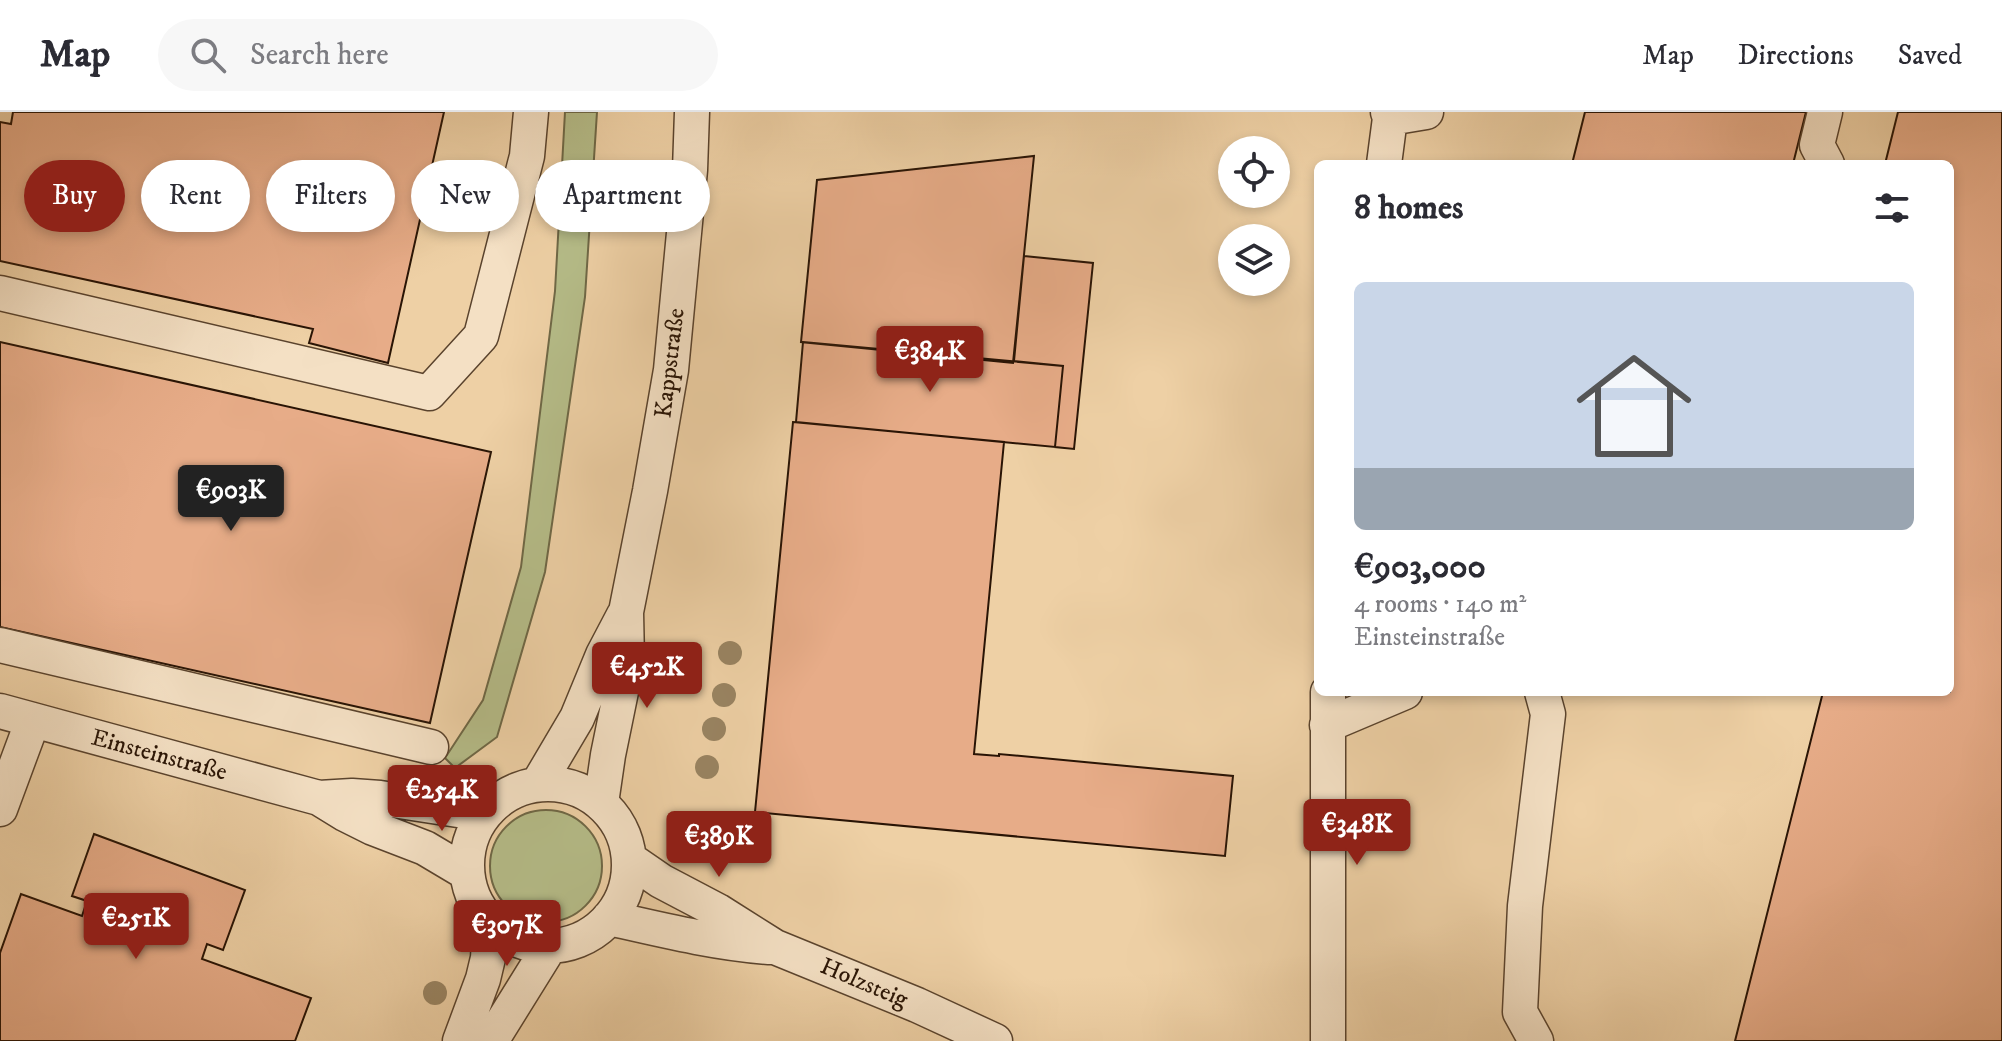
<!DOCTYPE html>
<html lang="en">
<head>
<meta charset="utf-8">
<style>
  :root { --surface:#fff; --page:#f7f7f7; --text:#2b2b33; --muted:#7c7c81; --line:#e1e1e2; --accent:#8f2418 }
  body { margin:0; font-family:"IM FELL DW Pica",serif; background:var(--page); color:var(--text); height:100vh; display:flex; flex-direction:column; font-size:30px; white-space:nowrap }
  * { box-sizing:border-box; margin:0 }
  p { font-size:26px; color:var(--muted) }
  .icon { flex:none; width:44px; height:44px; fill:none; stroke:currentColor; stroke-width:2; stroke-linecap:round; stroke-linejoin:round }
  .map { position:relative; flex:1; overflow:hidden }
  .details { position:absolute; left:1314px; top:48px; width:640px; height:536px; display:flex; flex-direction:column; background:var(--surface); border-radius:12px; box-shadow:0 4px 12px #0003 }
  .details>* { flex:none }
  .guide { position:absolute; left:24px; top:48px; width:760px; height:72px; display:flex; gap:16px }
  .tools { position:absolute; left:1218px; top:24px; display:grid; gap:16px }
  .tools a { display:grid; place-items:center; width:72px; height:72px; border-radius:50%; background:var(--surface); box-shadow:0 4px 12px #0003; font-size:40px }
  .price { position:absolute; translate:-50% -68px; padding:0 18px; border-radius:8px; background:var(--accent); color:#fff; font-size:26px; line-height:52px; filter:drop-shadow(0 2px 4px #0008) }
  .price::after { content:''; position:absolute; left:50%; top:48px; width:24px; height:18px; margin-left:-12px; background:inherit; clip-path:polygon(0 0,100% 0,50% 100%) }
  .price.on { background:#222; color:#fff }
  ul { padding:0; list-style:none }
  li { display:grid; align-content:center; gap:16px; height:424px; padding:0 40px }
  li span { display:grid; place-items:center; height:248px; border-radius:12px; color:#555 }
  li>.icon { margin-inline-start:auto }
  span .icon { width:144px; height:144px; fill:#fffc; stroke-width:1 }
  li b { font-size:34px }
  h2 { display:flex; justify-content:space-between; align-items:center; height:96px; padding:0 40px; font-size:34px }
  .tag { padding:0 28px; border-radius:36px; background:var(--surface); box-shadow:0 4px 12px #0003; font-size:28px; line-height:72px }
  .tag.on { background:var(--accent); color:#fff }
  header { display:flex; align-items:center; gap:48px; box-sizing:border-box; height:112px; padding:0 40px; background:var(--surface); border-bottom:2px solid var(--line) }
  header strong { font-size:38px }
  nav { display:flex; gap:44px; margin-inline-start:auto; font-size:28px }
  .search { width:560px; height:72px; background:var(--page); display:flex; align-items:center; gap:20px; box-sizing:border-box; padding:0 28px; border-radius:44px; color:var(--muted); font-size:30px }
  .map>svg:first-child { display:block }
  .green { fill:#b5bc88; stroke:#6f6846; stroke-width:2 }
  .building { fill:#e7ac88; stroke:#291405; stroke-width:2 }
  .lines { fill:none; stroke-linecap:round; stroke-linejoin:round }
  .minor-casing { stroke:#5a432d; stroke-width:37 }
  .minor { stroke:#f4e0c4; stroke-width:34 }
  .tree { fill:#998462 }
  .labels { text-anchor:middle; dominant-baseline:central; stroke-width:6; stroke-linejoin:round; paint-order:stroke }
  .street-label { font-size:24px; fill:#291405; stroke:#f4e0c4 }
</style>
</head>
<body>
<header>
<strong>Map</strong>
<div class="search"><svg class="icon" aria-label="search" viewBox="0 0 24 24"><circle cx="10" cy="10" r="6"/><path d="M15 15l6 6"/></svg>Search here</div>
<nav><a>Map</a><a>Directions</a><a>Saved</a></nav>
</header>
<div class="map">
<svg width="2002" height="929" viewBox="0 0 2002 929">
  <rect width="100%" height="100%" fill="#eed0a5"/>
  <filter id="stains"><feTurbulence type="fractalNoise" baseFrequency=".0025" numOctaves="4"/><feColorMatrix values="0 0 0 0 .2 0 0 0 0 .09 0 0 0 0 .02 0 0 0 .5 -.17"/></filter>
  <radialGradient id="worn" r=".72"><stop offset=".6" stop-color="#630" stop-opacity="0"/><stop offset="1" stop-color="#630" stop-opacity=".3"/></radialGradient>
  <!-- green -->
  <path class="green" d="M565,0h32l-12,185 -40,275 -48,165 -42,31 -10,-10 38,-58 38,-133 34,-276z
    M490 754a56 56 0 1 1 112 0a56 56 0 1 1-112 0Z"/>
  <!-- building -->
  <path class="building" d="M13,0h431l-56,251 -79,-20 4,-14 -313,-68v-139l11,2z
    M1585,0h221l-13,52h-221z
    M1898,0h104v929h-267l88,-349h127v-528h-65z
    M1034,44l-21,207 -212,-21 16,-162z
    M1024,144l69,7 -19,186 -19,-2 8,-81 -49,-5z
    M0,230l491,110 -61,271 -430,-96z
    M803,230l260,24 -8,81 -259,-25z
    M793,310l211,20 -30,312 25,2v-2l234,22 -8,80 -470,-44z
    M94,722l151,56 -22,60 -16,-6 -5,15 109,39 -16,43h-295v-88l21,-59 61,22 5,-15 -15,-5z"/>
  <g class="lines">
    <defs>
      <path id="minor" d="M1825,0l-8,33 10,19
        M1390,6l36,-6
        M1384,52l6,-46 -2,-6
        M0,181l429,100 52,-57 46,-180 4,-44
        M0,533l431,102
        M0,599l319,87 26,16 28,14 52,20 42,25
        M1327,613l78,-33
        M467 753a81 81 0 1 1 162 0a81 81 0 1 1-162 0Z
        M538,672l39,-66 26,-63 21,-40
        M319,686l33,-2 28,2 104,16
        M601,691l7,-48 19,-93 -1,-50 24,-121 21,-121 19,-200 2,-58
        M0,697l33,-89
        M629,747l32,22 57,30 57,36 142,58 78,36
        M609,806c53,12 106,25 160,29
        M460,929l23,-62 5,-21 2,-35
        M491,929l59,-95
        M1328,929v-349
        M1536,929l-16,-29 5,-106 23,-192 -6,-22"/>
    </defs>
    <!-- minor casing -->
    <use href="#minor" class="minor-casing"/>
    <!-- minor -->
    <use href="#minor" class="minor"/>
  </g>
  <!-- trees -->
  <g class="tree">
    <circle cx="730" cy="541" r="12"/>
    <circle cx="724" cy="583" r="12"/>
    <circle cx="714" cy="617" r="12"/>
    <circle cx="707" cy="655" r="12"/>
    <circle cx="435" cy="881" r="12"/>
  </g>
  <g class="labels">
    <!-- street labels -->
    <g class="street-label">
      <text transform="translate(670 251) rotate(-83)">Kappstraße</text>
      <text transform="translate(159 643) rotate(15)">Einsteinstraße</text>
      <text transform="translate(864 871) rotate(23)">Holzsteig</text>
    </g>
  </g>
  <rect width="100%" height="100%" filter="url(#stains)"/>
  <rect width="100%" height="100%" fill="url(#worn)"/>
</svg>
<div class="tools">
<a><svg class="icon" aria-label="locate" viewBox="0 0 24 24"><circle cx="12" cy="12" r="6"/><path d="M12 2v4M12 18v4M2 12h4M18 12h4"/></svg></a>
<a><svg class="icon" aria-label="layers" viewBox="0 0 24 24"><path d="M12 4l9 5-9 5-9-5zM3 14l9 5 9-5"/></svg></a>
</div>
<b class="price" style="left:930px;top:282px">€384K</b>
<b class="price on" style="left:231px;top:421px">€903K</b>
<b class="price" style="left:647px;top:598px">€452K</b>
<b class="price" style="left:442px;top:721px">€254K</b>
<b class="price" style="left:1357px;top:755px">€348K</b>
<b class="price" style="left:719px;top:767px">€389K</b>
<b class="price" style="left:136px;top:849px">€251K</b>
<b class="price" style="left:507px;top:856px">€307K</b>
<div class="guide">
<a class="tag on">Buy</a>
<a class="tag">Rent</a>
<a class="tag">Filters</a>
<a class="tag">New</a>
<a class="tag">Apartment</a>
</div>
<section class="details">
<h2>8 homes<svg class="icon" aria-label="filters" viewBox="0 0 24 24"><path d="M4 7h16M4 17h16"/><circle cx="9" cy="7" r="2"/><circle cx="15" cy="17" r="2"/></svg></h2>
<ul>
<li><span style="background:linear-gradient(#c9d6e8 75%,#9aa5b1 0)"><svg class="icon" aria-label="home" viewBox="0 0 24 24"><path d="M3 11l9-7 9 7M6 9v11h12V9"/></svg></span><div><b>€903,000</b><p>4 rooms · 140 m²</p><p>Einsteinstraße</p></div></li>
</ul>
</section>
</div>
</body>
</html>
